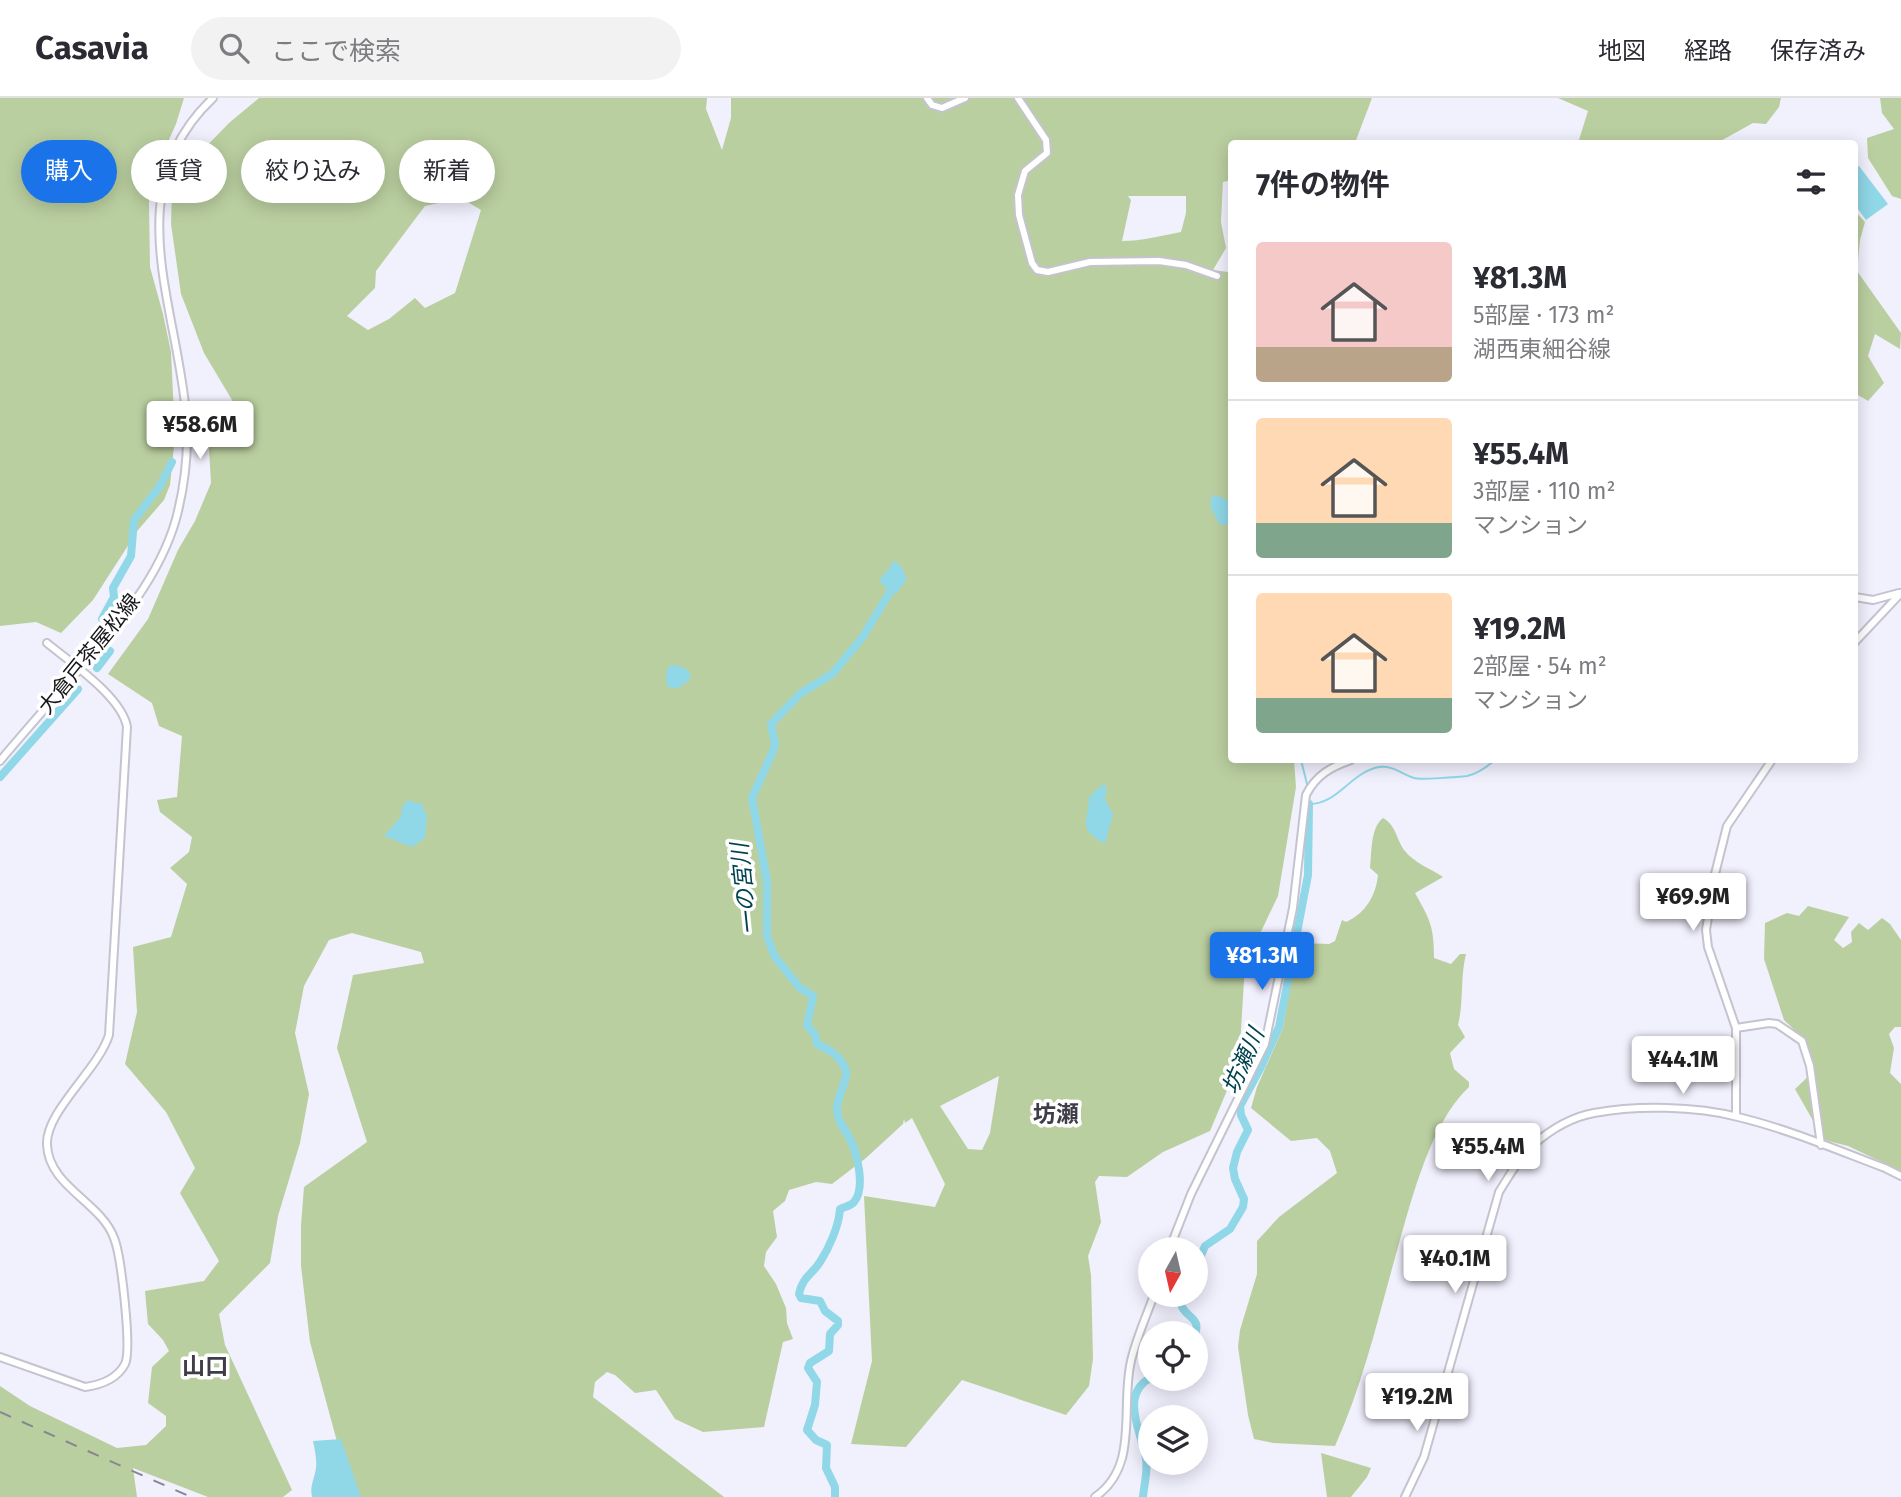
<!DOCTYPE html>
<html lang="ja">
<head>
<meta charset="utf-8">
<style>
  :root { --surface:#fff; --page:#f2f2f3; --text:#2b2b33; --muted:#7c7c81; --line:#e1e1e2; --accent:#1a73e8 }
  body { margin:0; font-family:"Fira Sans","Noto Sans JP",sans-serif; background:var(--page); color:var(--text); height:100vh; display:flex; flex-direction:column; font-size:26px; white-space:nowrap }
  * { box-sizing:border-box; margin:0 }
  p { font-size:23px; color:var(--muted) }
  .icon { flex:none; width:38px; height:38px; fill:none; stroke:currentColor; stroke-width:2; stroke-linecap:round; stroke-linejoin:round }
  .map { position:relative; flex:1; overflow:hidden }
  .drawer { position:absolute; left:1228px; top:42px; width:630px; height:623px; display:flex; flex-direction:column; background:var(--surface); border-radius:7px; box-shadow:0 4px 18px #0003 }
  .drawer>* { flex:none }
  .hud { position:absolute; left:21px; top:42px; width:665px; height:63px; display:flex; gap:14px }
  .needle { width:46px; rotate:188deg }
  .fabs { position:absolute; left:1138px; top:1139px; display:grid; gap:14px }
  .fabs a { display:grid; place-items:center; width:70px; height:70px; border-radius:50%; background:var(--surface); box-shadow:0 4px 18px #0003; font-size:35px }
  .price { position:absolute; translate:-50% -60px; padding:0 16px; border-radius:7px; background:#fff; color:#222; font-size:23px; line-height:46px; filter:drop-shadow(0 2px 4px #0008) }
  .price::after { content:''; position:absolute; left:50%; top:42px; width:21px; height:16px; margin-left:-10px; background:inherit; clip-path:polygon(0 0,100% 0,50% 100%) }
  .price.on { background:var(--accent); color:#fff }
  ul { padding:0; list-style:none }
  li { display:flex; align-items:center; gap:21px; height:175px; padding:0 28px }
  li+li { border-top:2px solid var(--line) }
  li span { display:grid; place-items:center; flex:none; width:196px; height:140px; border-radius:7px; color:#555 }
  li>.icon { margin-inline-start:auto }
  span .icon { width:84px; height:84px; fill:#fffc; stroke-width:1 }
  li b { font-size:30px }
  h2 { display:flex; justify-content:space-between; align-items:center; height:84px; padding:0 28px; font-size:30px }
  .chip { padding:0 24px; border-radius:32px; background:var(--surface); box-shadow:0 4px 18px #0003; font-size:24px; line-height:63px }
  .chip.on { background:var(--accent); color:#fff }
  header { display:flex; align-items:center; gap:42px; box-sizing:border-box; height:98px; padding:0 35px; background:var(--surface); border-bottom:2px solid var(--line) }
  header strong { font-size:33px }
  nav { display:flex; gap:38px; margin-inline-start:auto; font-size:24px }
  .search { width:490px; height:63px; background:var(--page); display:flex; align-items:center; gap:18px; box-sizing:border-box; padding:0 24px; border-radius:38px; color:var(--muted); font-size:26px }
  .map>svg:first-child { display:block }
  .green { fill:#bacfa0; fill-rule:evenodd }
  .water { fill:#90d7e8 }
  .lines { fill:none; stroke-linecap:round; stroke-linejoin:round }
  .stream { stroke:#90d7e8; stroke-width:2 }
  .river { stroke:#90d7e8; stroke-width:8 }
  .secondary-casing { stroke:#c4c3cf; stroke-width:10 }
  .secondary { stroke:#fff; stroke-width:6 }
  .rail { stroke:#87868f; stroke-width:2; stroke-dasharray:12 12; stroke-linecap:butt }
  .labels { text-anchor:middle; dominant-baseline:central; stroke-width:7; stroke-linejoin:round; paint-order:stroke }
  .street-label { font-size:21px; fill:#161519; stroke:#fff }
  .water-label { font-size:23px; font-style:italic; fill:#004350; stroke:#fff }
  .neighbourhood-label { font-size:23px; font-weight:bold; fill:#3f3e48; stroke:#fff }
</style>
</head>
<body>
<header>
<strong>Casavia</strong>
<div class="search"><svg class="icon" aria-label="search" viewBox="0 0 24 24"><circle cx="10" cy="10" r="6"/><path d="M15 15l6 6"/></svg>ここで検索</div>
<nav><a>地図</a><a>経路</a><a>保存済み</a></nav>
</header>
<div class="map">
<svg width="1901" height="1399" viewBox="0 0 1901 1399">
  <rect width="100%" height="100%" fill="#f1f0fd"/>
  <!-- green -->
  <path class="green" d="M0,0h184l-8,26 -26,58 -1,21 1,64 13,47 8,38 4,84 -5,49 -6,15 -26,30 -45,70 -32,33 -25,-11 -36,4z
    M259,0h448l-1,11 16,41 9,-32v-20h641l-17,45 -123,1v36l-9,2 -2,40 5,26 -13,22 15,2 4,7v481h62l2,27 -18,109 -33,69 -6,97 -29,69 -47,21 -36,25 -28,-1 -4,6 6,40 -13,34 3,19 2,84 -4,27 -23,29 -104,-35 -56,67 -55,-3 21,-83 -8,-165 71,11 10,-23 -33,-66 -7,5 -1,-4 -1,5 -37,34 -34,26 -16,-2 -27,8 -4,11 -12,10 4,26 -11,15 -2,14 12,18 10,24 1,15 6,16 -10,3 -19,85 -61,5 -28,-13 -19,-29 -21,3 -20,-18 -8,-3 -12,10 -2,15 131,100h-372l-42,-155 -9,-76v-41l3,-38 63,-45 -30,-94 16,-73 71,-12 -3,-11 -69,-19 -23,7 -25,46 -9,47 14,61 -9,49 -22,73 -8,47 -51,51 6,31 67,145 -9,7h-75l-75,-29 4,29h-137v-111l30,20 87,42 29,-3 20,-19v-10l-18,-13 4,-36 17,-16 -6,-11 -15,-16 -3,-33 59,-10 15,-20 -39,-68 15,-25 -29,-56 -41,-48 12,-52 -4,-65 38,-10 16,-53 -17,-16 19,-16 3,-15 -32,-25 -3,-12 20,-3 5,-61 -23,-10 -7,-23 -44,-29 40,-55 30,-69 17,-29 16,-38 -2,-34 23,-49 -28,-47 -23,-59 -10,-70 1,-32 16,-27 41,-42zM1128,98h58v17l-5,19c-20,4 -40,9 -59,9l9,-41zM461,100l20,12 -26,83 -30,15 -10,-10 -26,21 -21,11 -21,-14 28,-28 1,-17 49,-65zM999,978l-9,57 -8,17 -14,-1 -28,-43z
    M1558,0h223l-2,9 -13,17 -13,-1 -36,20 -137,1 -2,-1 10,-32z
    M1880,0h21v101l-9,-3 -24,-38 -1,-20 27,-9 -12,-16z
    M1855,113l10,11 -5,18 -3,31 44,62 -1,16 -25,-15 -7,22 16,27 -16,18 -10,-6 -3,4z
    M1383,720c14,8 13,22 22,33 8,11 26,18 38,26l-28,16c15,27 19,33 19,65l17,6 9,-10h6c-6,24 -2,47 -8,71l7,12 -15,16 4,16 15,13v5c-38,35 -57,111 -71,160 -19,67 -34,135 -63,199l-62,-3 -19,-4 -6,-24 -10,-68 2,-17 17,-56v-33l22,-24 58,-44 -7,-22 -13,-13 -26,3 -40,-33 6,-21 26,-59 13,-79 3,-6 30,1 6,-3 7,-21 4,2c20,-9 30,-27 32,-47l-8,-7c2,-15 0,-40 13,-50z
    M1808,808l41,11 -15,23 9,8 9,-6 -1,-10 8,-9 9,7 14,-12 8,6 11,16v87h-6l-6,7 5,14 -4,25 11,11v87l-53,-25 -24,-6 -29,-51 19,-18 -9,-31 -21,-20 -20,-61 1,-36 22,-10 12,3z
    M1321,1355l50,15 -4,9 -16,20h-24z"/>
  <!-- water -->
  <path class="water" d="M1859,68l29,38 -22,16 -11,-15v-36z
    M1212,397l12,3 8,8 -2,18 -10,1 -10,-19z
    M893,463c10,3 10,11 14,18l-11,15 -7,-2 -10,-12 12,-14z
    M676,567l12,5 3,7c-7,8 -14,15 -24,9l-1,-13 3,-7z
    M1102,687l5,1 -2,13 8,15 -8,30c-28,-16 -17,-20 -16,-47z
    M408,702l10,4 3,-2 6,15 -2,21 -13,9 -28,-11 17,-19 1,-10z
    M341,1341l20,58h-49c-2,-10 1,-15 3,-24 3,-10 0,-22 -2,-32z"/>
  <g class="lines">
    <!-- stream -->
    <path class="stream" d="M1301,662l7,28
      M1309,696v10c28,1 42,-32 70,-37 13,-2 23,7 35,11 5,2 46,-1 53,-2 10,-2 21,-10 28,-16"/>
    <!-- river -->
    <path class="river" d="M102,521l12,-22 -1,-9 18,-32 3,-36 26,-34 12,-24
      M97,570l13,-17
      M0,679l78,-88
      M1195,1172l10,-24 25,-17 13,-22 1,-8 -9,-20 -2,-11 4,-16 11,-22 -7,-15 -1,-9 21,-39 18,-40 29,-152 1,-71
      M1179,1197c0,1 3,11 3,12 6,11 19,12 13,27
      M1158,1281l11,3 7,-3
      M835,1399v-10l-9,-19 1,-23 -11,-5 -9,-10 8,-25 2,-23 -9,-14 2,-5 19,-12 1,-17 8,-9v-4l-13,-10 -5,-10 -19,-3 -2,-4c4,-18 12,-18 21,-32 9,-14 19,-36 20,-53 4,-2 11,-3 14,-7 12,-14 3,-49 -4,-63 -6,-11 -12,-17 -13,-29 -1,-15 13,-30 8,-42 -6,-13 -15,-18 -28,-24l-2,-9 -8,-10 6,-29 -13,-8 -25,-31 -8,-21v-55l-15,-83 21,-47 2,-7 -4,-20 30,-31 31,-19 30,-36 28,-46
      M1143,1399c1,-12 5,-26 3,-38 -4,-26 -27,-63 4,-81"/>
    <defs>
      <path id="secondary" d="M927,0l5,7 10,3 23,-10
        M1018,0l28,42 1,13 -22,18 -7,24 1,20 13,48 5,7 11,2 42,-10 69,-1 27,4 31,11
        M1855,499l18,3 26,-7
        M1855,544l46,-49
        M0,663c25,-30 51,-59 76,-88 40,-46 83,-94 100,-154 9,-34 13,-70 10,-105 -9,-109 -69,-226 27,-316
        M1736,930l33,-5 8,1 25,17 8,25 11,79
        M1736,1018v-88l-28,-81 -2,-17 9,-56 12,-48 45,-66
        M1169,1152l22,-56 74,-150 28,-136 13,-113c10,-20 25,-28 45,-35
        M0,1259l85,30c15,-2 32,-8 40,-23 7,-15 -4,-109 -11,-126 -13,-36 -65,-51 -67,-93 -2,-33 51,-75 62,-110l18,-308c-5,-30 -57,-65 -80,-84
        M1095,1399c45,-31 25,-89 36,-136 5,-22 15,-44 23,-66
        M1405,1399l19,-40 75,-265c10,-16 20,-34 34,-47 17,-15 39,-28 61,-32 43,-8 102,-7 144,4 50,12 99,33 147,51l16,8"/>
    </defs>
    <!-- secondary casing -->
    <use href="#secondary" class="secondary-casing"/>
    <!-- secondary -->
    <use href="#secondary" class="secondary"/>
    <!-- rail -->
    <path class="rail" d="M0,1314l191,85"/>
  </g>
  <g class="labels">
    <!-- street labels -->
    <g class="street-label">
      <text transform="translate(89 556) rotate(-51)">大倉戸茶屋松線</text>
    </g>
    <!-- water labels -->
    <g class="water-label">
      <text transform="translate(744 791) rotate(-96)">一の宮川</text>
      <text transform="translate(1243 963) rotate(-66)">坊瀬川</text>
    </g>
    <!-- neighbourhood labels -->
    <g class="neighbourhood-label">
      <text x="1056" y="1016">坊瀬</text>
      <text x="205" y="1268">山口</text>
    </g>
  </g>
</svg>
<div class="fabs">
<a><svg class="needle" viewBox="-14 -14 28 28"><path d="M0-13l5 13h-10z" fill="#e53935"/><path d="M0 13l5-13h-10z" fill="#7c7c81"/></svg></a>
<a><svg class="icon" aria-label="locate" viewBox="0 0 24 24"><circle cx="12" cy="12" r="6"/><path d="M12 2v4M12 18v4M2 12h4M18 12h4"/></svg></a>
<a><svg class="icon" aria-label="layers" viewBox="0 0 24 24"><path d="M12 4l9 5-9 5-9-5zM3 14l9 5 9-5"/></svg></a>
</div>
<b class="price" style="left:200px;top:363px">¥58.6M</b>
<b class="price" style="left:1693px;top:835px">¥69.9M</b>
<b class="price on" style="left:1262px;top:894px">¥81.3M</b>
<b class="price" style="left:1683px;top:998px">¥44.1M</b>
<b class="price" style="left:1488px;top:1085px">¥55.4M</b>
<b class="price" style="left:1455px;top:1197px">¥40.1M</b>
<b class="price" style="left:1417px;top:1335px">¥19.2M</b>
<div class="hud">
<a class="chip on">購入</a>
<a class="chip">賃貸</a>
<a class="chip">絞り込み</a>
<a class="chip">新着</a>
</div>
<section class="drawer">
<h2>7件の物件<svg class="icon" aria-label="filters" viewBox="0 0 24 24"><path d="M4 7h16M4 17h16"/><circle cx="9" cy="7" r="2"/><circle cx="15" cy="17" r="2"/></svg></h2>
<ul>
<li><span style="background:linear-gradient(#f6c9c9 75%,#b9a48a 0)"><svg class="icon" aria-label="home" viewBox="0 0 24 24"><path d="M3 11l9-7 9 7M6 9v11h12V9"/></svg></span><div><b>¥81.3M</b><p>5部屋 · 173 m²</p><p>湖西東細谷線</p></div></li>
<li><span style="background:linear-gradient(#ffd9b3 75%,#7fa58c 0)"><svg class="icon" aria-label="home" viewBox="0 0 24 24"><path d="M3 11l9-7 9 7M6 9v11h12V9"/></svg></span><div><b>¥55.4M</b><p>3部屋 · 110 m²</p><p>マンション</p></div></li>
<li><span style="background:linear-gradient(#ffd9b3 75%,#7fa58c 0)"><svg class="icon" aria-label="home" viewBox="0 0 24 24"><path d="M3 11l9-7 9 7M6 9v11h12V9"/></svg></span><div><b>¥19.2M</b><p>2部屋 · 54 m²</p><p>マンション</p></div></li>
</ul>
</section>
</div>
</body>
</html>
